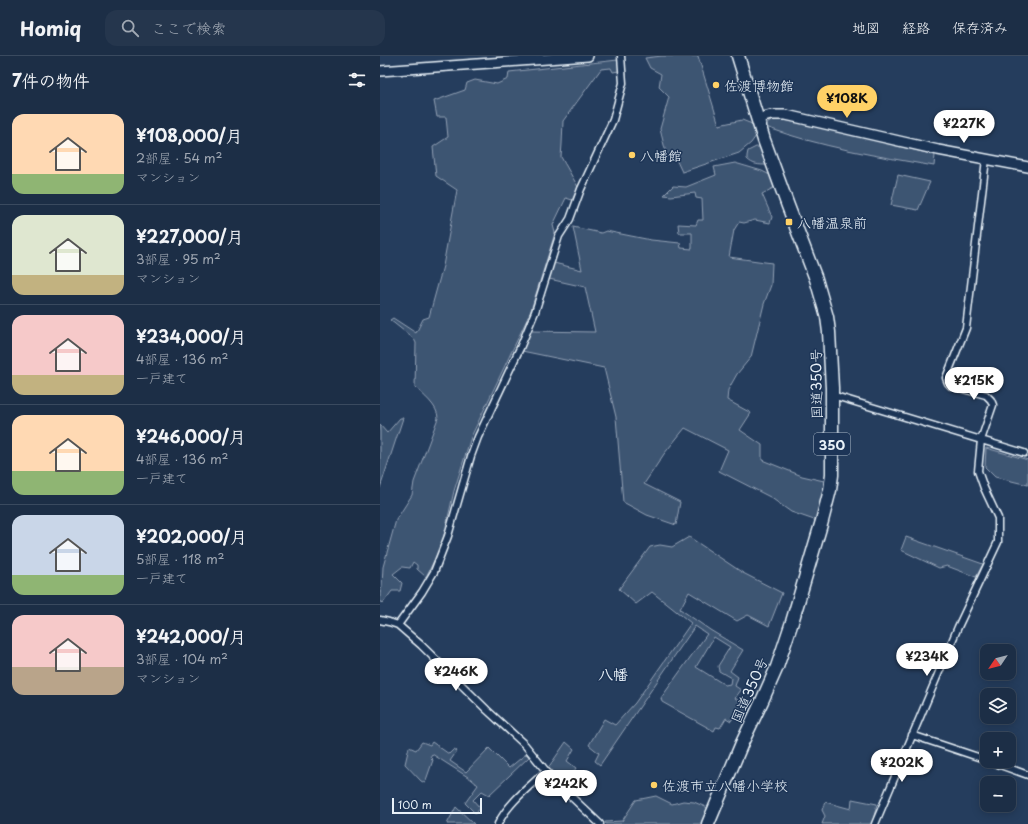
<!DOCTYPE html>
<html lang="ja">
<head>
<meta charset="utf-8">
<style>
  :root { --surface:#1c2e46; --page:#25364d; --text:#f1f3f6; --muted:#a0a8b3; --line:#3a4a5f; --accent:#ffd166 }
  body { margin:0; font-family:"Playpen Sans","Klee One",sans-serif; background:var(--page); color:var(--text); height:100vh; display:flex; flex-direction:column; font-size:15px; white-space:nowrap }
  * { box-sizing:border-box; margin:0 }
  p { font-size:13px; color:var(--muted) }
  .icon { flex:none; width:22px; height:22px; fill:none; stroke:currentColor; stroke-width:2; stroke-linecap:round; stroke-linejoin:round }
  .map { position:relative; flex:1; overflow:hidden }
  .drawer { display:flex; flex-direction:column; background:var(--surface); width:380px }
  .drawer>* { flex:none }
  .needle { width:26px; rotate:235deg }
  .controls { position:absolute; left:600px; top:588px; display:grid; gap:8px }
  .controls a { display:grid; place-items:center; width:36px; height:36px; border-radius:8px; background:var(--surface); box-shadow:0 2px 10px #0003,0 0 0 1px var(--line); font-size:20px }
  .scale { position:absolute; left:12px; bottom:10px; width:90px; box-sizing:border-box; padding-left:4px; border:2px solid #e8f1f8; border-top:0; font-size:11px; line-height:14px; white-space:nowrap; color:#e8f1f8; -webkit-text-stroke:3px #1d3557; paint-order:stroke }
  .price { position:absolute; translate:-50% -34px; padding:0 9px; border-radius:14px; background:#fff; color:#222; font-size:13px; line-height:26px; filter:drop-shadow(0 1px 2px #0008) }
  .price::after { content:''; position:absolute; left:50%; top:24px; width:12px; height:9px; margin-left:-6px; background:inherit; clip-path:polygon(0 0,100% 0,50% 100%) }
  .price.active { background:var(--accent); color:#111 }
  ul { padding:0; list-style:none }
  li { display:flex; align-items:center; gap:12px; height:100px; padding:0 12px }
  li+li { border-top:1px solid var(--line) }
  li span { display:grid; place-items:center; flex:none; width:112px; height:80px; border-radius:12px; color:#555 }
  li>.icon { margin-inline-start:auto }
  span .icon { width:48px; height:48px; fill:#fffc; stroke-width:1 }
  li b { font-size:17px }
  h2 { display:flex; justify-content:space-between; align-items:center; height:48px; padding:0 12px; font-size:17px }
  header { display:flex; align-items:center; gap:24px; box-sizing:border-box; height:56px; padding:0 20px; background:var(--surface); border-bottom:1px solid var(--line) }
  header strong { font-size:19px }
  nav { display:flex; gap:22px; margin-inline-start:auto; font-size:14px }
  .search { width:280px; height:36px; background:var(--page); display:flex; align-items:center; gap:10px; box-sizing:border-box; padding:0 14px; border-radius:12px; color:var(--muted); font-size:15px }
  main { display:flex; flex:1; min-height:0 }
  .map>svg:first-child { display:block }
  .green { fill:#3e5472; stroke:#93a2b5; fill-rule:evenodd }
  .lines { fill:none; stroke-linecap:round; stroke-linejoin:round }
  .street-casing { stroke:#e8f1f8; stroke-width:9 }
  .secondary-casing { stroke:#e8f1f8; stroke-width:12 }
  .highway-casing { stroke:#e8f1f8; stroke-width:15 }
  .street { stroke:#1d3557; stroke-width:6 }
  .secondary { stroke:#1d3557; stroke-width:9 }
  .highway { stroke:#1d3557; stroke-width:12 }
  .poi-dot { fill:#ffd166; stroke:#1d3557; stroke-width:1.5 }
  .labels { text-anchor:middle; dominant-baseline:central; stroke-width:3; stroke-linejoin:round; paint-order:stroke }
  .shield { fill:#1d3557; stroke:#abb9c8; stroke-width:1 }
  .shield-label { font-size:13px; font-weight:bold; fill:#e8f1f8 }
  .poi-label { font-size:14px; fill:#e8f1f8; stroke:#1d3557; text-anchor:start }
  .street-label { font-size:14px; fill:#e8f1f8; stroke:#1d3557 }
  .neighbourhood-label { font-size:15px; font-weight:bold; fill:#e8f1f8; stroke:#1d3557 }
</style>
</head>
<body>
<header>
<strong>Homiq</strong>
<div class="search"><svg class="icon" aria-label="search" viewBox="0 0 24 24"><circle cx="10" cy="10" r="6"/><path d="M15 15l6 6"/></svg>ここで検索</div>
<nav><a>地図</a><a>経路</a><a>保存済み</a></nav>
</header>
<main>
<section class="drawer">
<h2>7件の物件<svg class="icon" aria-label="filters" viewBox="0 0 24 24"><path d="M4 7h16M4 17h16"/><circle cx="9" cy="7" r="2"/><circle cx="15" cy="17" r="2"/></svg></h2>
<ul>
<li><span style="background:linear-gradient(#ffd9b3 75%,#8fb573 0)"><svg class="icon" aria-label="home" viewBox="0 0 24 24"><path d="M3 11l9-7 9 7M6 9v11h12V9"/></svg></span><div><b>¥108,000/月</b><p>2部屋 · 54 m²</p><p>マンション</p></div></li>
<li><span style="background:linear-gradient(#dfe7d0 75%,#c2b280 0)"><svg class="icon" aria-label="home" viewBox="0 0 24 24"><path d="M3 11l9-7 9 7M6 9v11h12V9"/></svg></span><div><b>¥227,000/月</b><p>3部屋 · 95 m²</p><p>マンション</p></div></li>
<li><span style="background:linear-gradient(#f6c9c9 75%,#c2b280 0)"><svg class="icon" aria-label="home" viewBox="0 0 24 24"><path d="M3 11l9-7 9 7M6 9v11h12V9"/></svg></span><div><b>¥234,000/月</b><p>4部屋 · 136 m²</p><p>一戸建て</p></div></li>
<li><span style="background:linear-gradient(#ffd9b3 70%,#8fb573 0)"><svg class="icon" aria-label="home" viewBox="0 0 24 24"><path d="M3 11l9-7 9 7M6 9v11h12V9"/></svg></span><div><b>¥246,000/月</b><p>4部屋 · 136 m²</p><p>一戸建て</p></div></li>
<li><span style="background:linear-gradient(#c9d6e8 75%,#8fb573 0)"><svg class="icon" aria-label="home" viewBox="0 0 24 24"><path d="M3 11l9-7 9 7M6 9v11h12V9"/></svg></span><div><b>¥202,000/月</b><p>5部屋 · 118 m²</p><p>一戸建て</p></div></li>
<li><span style="background:linear-gradient(#f6c9c9 65%,#b9a48a 0)"><svg class="icon" aria-label="home" viewBox="0 0 24 24"><path d="M3 11l9-7 9 7M6 9v11h12V9"/></svg></span><div><b>¥242,000/月</b><p>3部屋 · 104 m²</p><p>マンション</p></div></li>
</ul>
</section>
<div class="map">
<svg width="648" height="768" viewBox="0 0 648 768">
  <rect width="100%" height="100%" fill="#253d5d"/>
  <filter id="ink" filterUnits="userSpaceOnUse"><feTurbulence type="fractalNoise" baseFrequency=".025" numOctaves="2"/><feDisplacementMap in="SourceGraphic" scale="8" xChannelSelector="R" yChannelSelector="G"/><feConvolveMatrix kernelMatrix="1 2 1 2 8 2 1 2 1" color-interpolation-filters="sRGB"/></filter>
  <g filter="url(#ink)">
    <!-- green -->
    <path class="green" d="M282,0h36l21,69 23,-5 10,4 4,12 -5,7 -12,10 -57,19 -7,-15h-8l-7,-28 9,-32 -10,-10 2,-13 -11,-6 -5,-10z
      M238,4l1,11 -6,1 -2,-4 -10,1 -38,52 -1,23 -1,13 17,30 -6,13 -6,-2 -13,27 2,8 -25,80 -59,124 -17,54 -12,53 -16,33 -9,-8v-4l-4,-3 -3,6 -8,-1 -9,7 9,9 -2,8h-8l-9,12 -3,-1v-8l2,-8 1,-19 13,-47 16,-25 2,-13 24,-64c0,-12 -15,-23 -23,-31l1,-44 -2,-4 -24,-19 3,-2 23,15 7,-14 6,-2 14,-51 14,-76 -21,-14 -3,-29 15,-10 -2,-20h-9l-3,-16 31,-11 2,-7 8,-3 22,4 11,-5 1,-7z
      M395,63l23,3 137,33 -1,11c-57,-10 -114,-19 -168,-39l2,-4z
      M376,91h4l7,18c-8,0 -14,0 -20,-6v-3l1,-5z
      M355,107l27,8 8,4 5,12 -13,7 10,23 -2,6 -15,-3 -11,3 -5,-1 -5,8 -5,27 43,6 -1,22 -7,19 -13,53 -14,17 -9,16 -1,10 24,13 -11,17 22,15v15l40,16 22,5 -1,18 -6,22 -26,-9 -21,-15 -51,-26 9,-21 -43,-22 -21,26 -20,30 36,18 -4,23 -29,-10 -24,-13 -7,-85 -12,-49 -82,-17 9,-20 64,1 -10,-45 -36,-8 5,-16 28,7 -9,-43 28,6 5,-2 45,9 29,3 1,5 11,1v-16h-13l-1,-9 18,1 2,-5h5l-1,-21 -6,-1 -1,-5 -24,3 -7,-1 9,-9 13,1 30,-12 -2,-8z
      M518,119l32,7 -12,28 -27,-5z
      M20,362h3l-23,70v-63l7,8z
      M606,392l42,12v25l-33,-8 -10,-10z
      M309,481l54,36 39,20 -13,33 -21,-11 -11,6 -48,-29 -9,17 30,21 33,20 -13,21 8,6 -3,9 6,4 -6,8 16,11 -3,6 -12,-2 -5,8 -5,-3 -6,10 -4,-1 -2,4 -52,-29 -1,-4 46,-64 -12,-8 -95,139 -5,-4 4,-8 -10,-8 15,-26 11,6 20,-22 56,-80 -39,-31 -16,12 -17,-15 31,-42 10,-2 12,2zM334,581l16,10 -12,19 1,5 12,7 -1,6 -5,1 -29,-18z
      M526,481l77,27 -7,13 -29,-11 -8,2 -38,-18z
      M42,686l8,3 2,-3 17,12 5,-5 3,2 -7,10 16,11 23,-24 20,20 17,-14 3,3 -40,38 -7,-4 -9,9 7,8 -4,6 -11,-11 13,-18 -7,-6 -39,-25 -2,3 3,3 -8,23 -4,-2 -16,-17 4,-17 7,3z
      M186,686l8,7 -7,12 9,7 -7,12 -7,-3 -4,4 -10,-13z
      M276,740l16,8 11,-3 11,1 14,6 1,3 -7,13h-96l-1,-2 17,-1 14,-21z
      M472,743l25,5 -5,20h-50l3,-8 -3,-6 3,-8 26,7z
      M76,751l18,17h-27z"/>
    <g class="lines">
      <defs>
        <path id="street" d="M452,339l192,58
          M0,564l9,2 9,3 23,20 66,65 38,35 21,26 15,16 39,37
          M18,569l24,-33 12,-20 14,-36 23,-80 7,-19 42,-89 15,-36 24,-76 11,-17 11,-30 32,-69 10,-37 -2,-27
          M532,679l75,25
          M609,705l39,14
          M118,768c10,-21 31,-37 48,-53
          M495,768l83,-197 40,-85v-24l-14,-30 -6,-17 3,-31 12,-35 -2,-5 -5,-5 -35,-9 -3,-3 -2,-5 20,-50 20,-169"/>
        <path id="secondary" d="M0,15l208,-15
          M377,63l14,-4h15l152,35 90,17"/>
        <path id="highway" d="M328,768l34,-81 20,-42 15,-34 15,-45 30,-101 8,-31 2,-15v-87l-3,-56 -2,-15 -11,-38 -28,-73 -24,-66 -26,-84"/>
      </defs>
      <!-- street casing -->
      <use href="#street" class="street-casing"/>
      <!-- secondary casing -->
      <use href="#secondary" class="secondary-casing"/>
      <!-- highway casing -->
      <use href="#highway" class="highway-casing"/>
      <!-- street -->
      <use href="#street" class="street"/>
      <!-- secondary -->
      <use href="#secondary" class="secondary"/>
      <!-- highway -->
      <use href="#highway" class="highway"/>
    </g>
  </g>
  <!-- markers -->
  <g class="poi-dot">
    <circle cx="336" cy="29" r="4"/>
    <circle cx="252" cy="99" r="4"/>
    <rect x="405" y="162" width="8" height="8" rx="2"/>
    <circle cx="274" cy="729" r="4"/>
  </g>
  <g class="labels">
    <!-- shield labels -->
    <rect class="shield" x="434" y="377" width="36" height="22" rx="3"/>
    <g class="shield-label">
      <text x="452" y="388">350</text>
    </g>
    <!-- poi labels -->
    <g class="poi-label">
      <text x="344" y="29">佐渡博物館</text>
      <text x="260" y="99">八幡館</text>
      <text x="417" y="166">八幡温泉前</text>
      <text x="282" y="729">佐渡市立八幡小学校</text>
    </g>
    <!-- street labels -->
    <g class="street-label">
      <text transform="translate(436 328) rotate(-91)">国道350号</text>
      <text transform="translate(369 634) rotate(-66)">国道350号</text>
    </g>
    <!-- neighbourhood labels -->
    <g class="neighbourhood-label">
      <text x="233" y="617">八幡</text>
    </g>
  </g>
</svg>
<div class="controls">
<a><svg class="needle" viewBox="-14 -14 28 28"><path d="M0-13l5 13h-10z" fill="#e53935"/><path d="M0 13l5-13h-10z" fill="#a0a8b3"/></svg></a>
<a><svg class="icon" aria-label="layers" viewBox="0 0 24 24"><path d="M12 4l9 5-9 5-9-5zM3 14l9 5 9-5"/></svg></a>
<a>+</a>
<a>−</a>
</div>
<div class="scale">100 m</div>
<b class="price active" style="left:467px;top:63px">¥108K</b>
<b class="price" style="left:584px;top:88px">¥227K</b>
<b class="price" style="left:594px;top:345px">¥215K</b>
<b class="price" style="left:547px;top:621px">¥234K</b>
<b class="price" style="left:76px;top:636px">¥246K</b>
<b class="price" style="left:522px;top:727px">¥202K</b>
<b class="price" style="left:186px;top:748px">¥242K</b>
</div>
</main>
</body>
</html>
